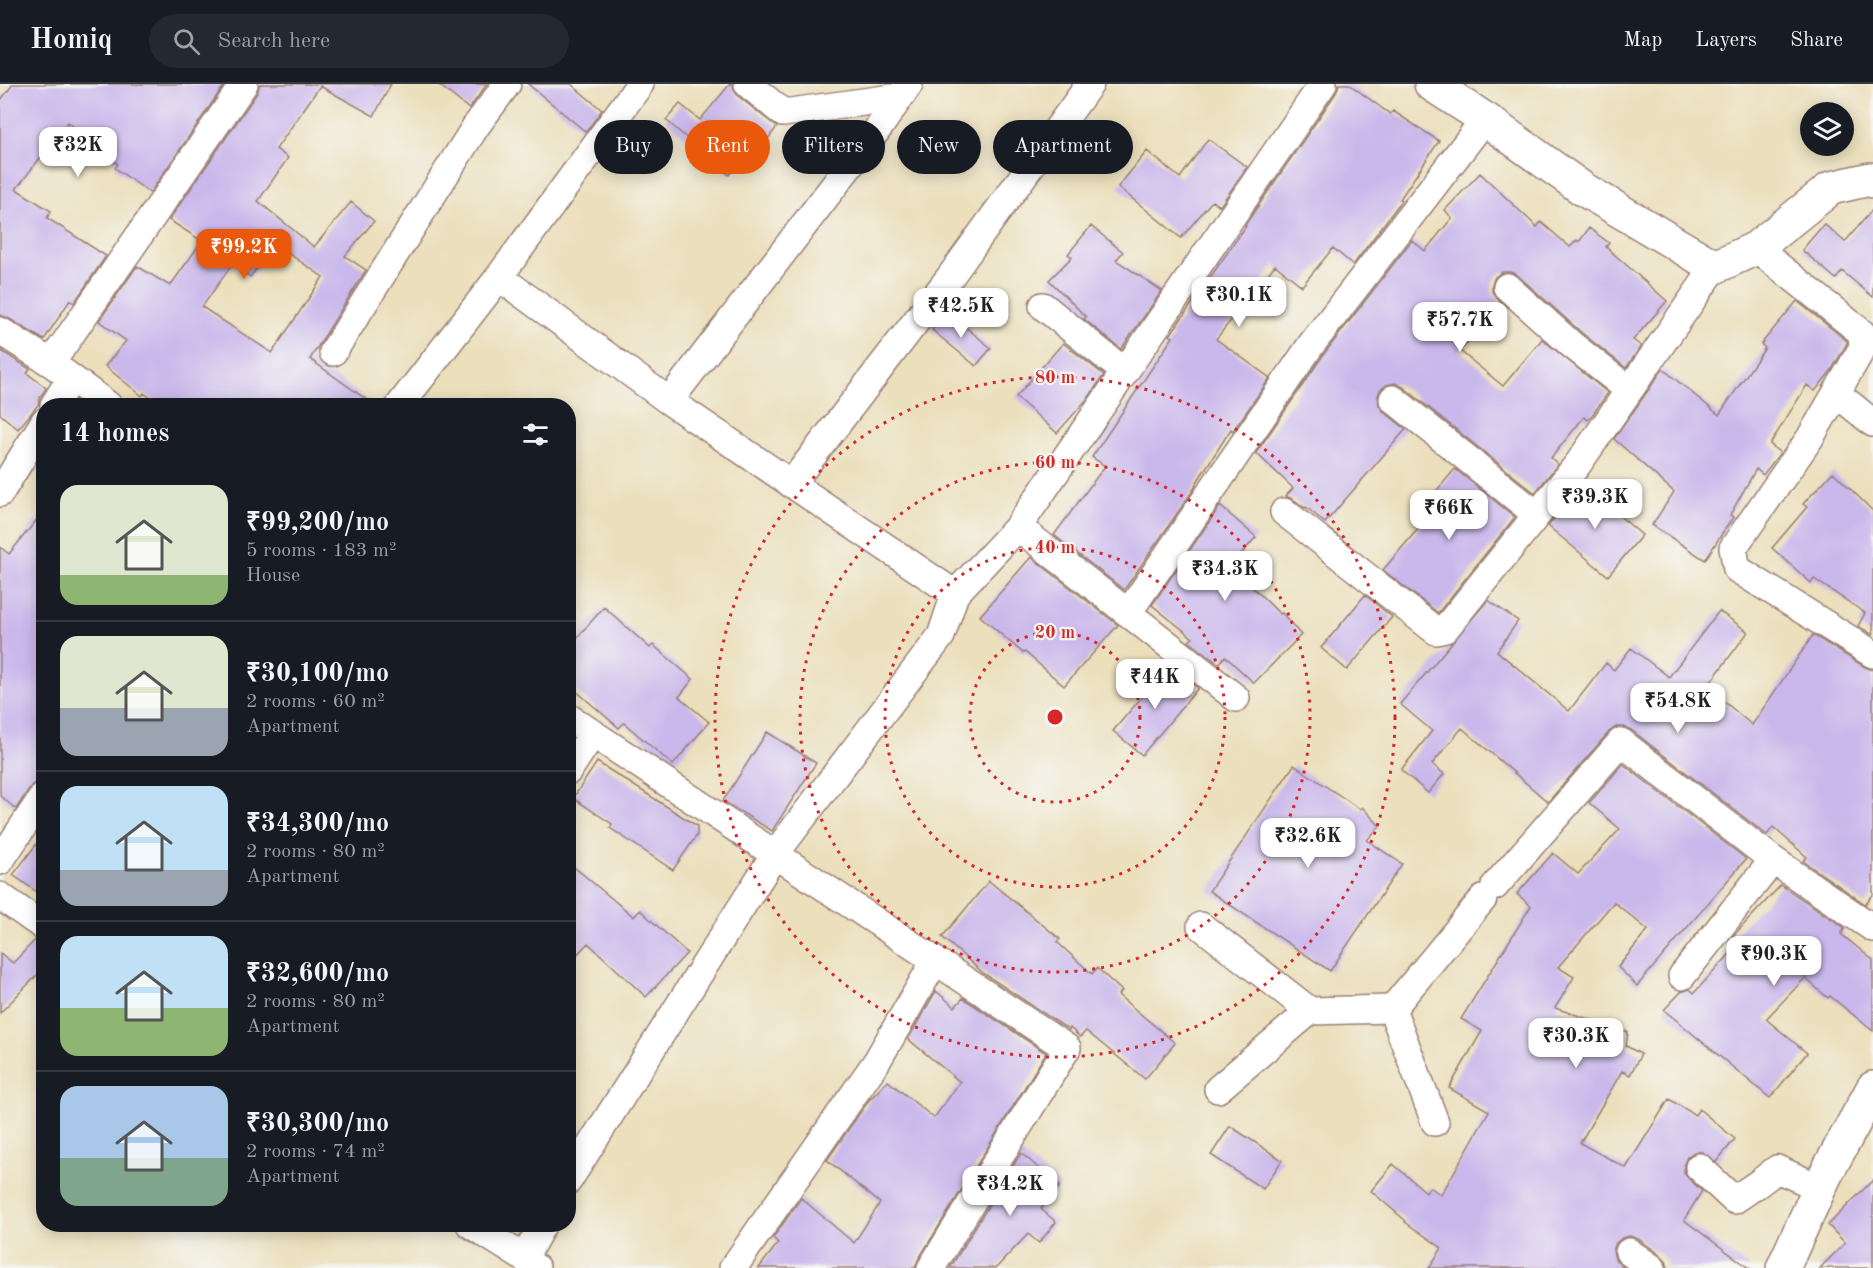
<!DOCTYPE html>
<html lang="en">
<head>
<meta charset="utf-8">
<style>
  :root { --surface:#171b24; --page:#242831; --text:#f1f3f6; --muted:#9ea1a6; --line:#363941; --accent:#ea580c }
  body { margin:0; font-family:"Old Standard TT",serif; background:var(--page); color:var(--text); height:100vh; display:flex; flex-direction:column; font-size:22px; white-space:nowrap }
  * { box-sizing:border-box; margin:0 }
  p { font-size:20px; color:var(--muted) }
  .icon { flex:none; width:33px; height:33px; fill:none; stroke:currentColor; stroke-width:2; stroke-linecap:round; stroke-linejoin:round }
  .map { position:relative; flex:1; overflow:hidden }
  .details { position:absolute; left:36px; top:314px; width:540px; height:834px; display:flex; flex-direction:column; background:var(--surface); border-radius:24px; box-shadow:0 3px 15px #0003 }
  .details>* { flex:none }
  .guide { position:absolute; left:594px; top:36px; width:570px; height:54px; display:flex; gap:12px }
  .tools { position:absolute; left:1800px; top:18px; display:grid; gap:12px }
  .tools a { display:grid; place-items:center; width:54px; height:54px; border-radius:50%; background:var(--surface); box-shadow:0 3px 15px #0003; font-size:30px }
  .price { position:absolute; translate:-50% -51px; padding:0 14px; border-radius:12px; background:#fff; color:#222; font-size:20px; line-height:39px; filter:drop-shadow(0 2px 3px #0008) }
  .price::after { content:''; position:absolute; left:50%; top:36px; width:18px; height:14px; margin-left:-9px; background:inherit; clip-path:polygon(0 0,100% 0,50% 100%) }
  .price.current { background:var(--accent); color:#fff }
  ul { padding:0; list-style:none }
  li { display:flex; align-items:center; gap:18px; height:150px; padding:0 24px }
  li+li { border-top:2px solid var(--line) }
  li span { display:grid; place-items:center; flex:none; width:168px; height:120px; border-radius:18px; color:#555 }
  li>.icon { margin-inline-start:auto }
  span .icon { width:72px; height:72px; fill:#fffc; stroke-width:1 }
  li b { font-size:26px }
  h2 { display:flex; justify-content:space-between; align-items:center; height:72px; padding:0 24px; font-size:26px }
  .chip { padding:0 21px; border-radius:27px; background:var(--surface); box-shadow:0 3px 15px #0003; font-size:21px; line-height:54px }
  .chip.current { background:var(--accent); color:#fff }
  header { display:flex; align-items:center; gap:36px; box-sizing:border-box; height:84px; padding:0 30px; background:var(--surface); border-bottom:2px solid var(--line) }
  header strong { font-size:28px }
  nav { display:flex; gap:33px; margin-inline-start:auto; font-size:21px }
  .search { width:420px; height:54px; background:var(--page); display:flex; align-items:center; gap:15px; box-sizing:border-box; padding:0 21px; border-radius:33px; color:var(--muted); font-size:22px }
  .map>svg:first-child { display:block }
  .building { fill:#cab7eb; fill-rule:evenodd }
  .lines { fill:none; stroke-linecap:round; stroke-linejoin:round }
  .minor-casing { stroke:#9a7f74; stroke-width:30 }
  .tertiary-casing { stroke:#9a7f74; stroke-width:36 }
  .minor { stroke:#fff; stroke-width:27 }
  .tertiary { stroke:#fff; stroke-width:33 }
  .ring { fill:none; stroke:#d62828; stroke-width:3; stroke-dasharray:3 6 }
  .centre { fill:#d62828; stroke:#f6f6f2; stroke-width:3 }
  .ring-label { font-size:18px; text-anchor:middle; font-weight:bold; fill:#d62828; stroke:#f6f6f2; stroke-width:4.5; stroke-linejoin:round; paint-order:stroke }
</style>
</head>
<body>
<header>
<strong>Homiq</strong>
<div class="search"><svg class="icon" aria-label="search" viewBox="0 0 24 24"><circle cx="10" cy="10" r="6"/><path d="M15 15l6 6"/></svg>Search here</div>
<nav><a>Map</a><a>Layers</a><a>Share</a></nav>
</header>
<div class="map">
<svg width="1873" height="1184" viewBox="0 0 1873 1184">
  <rect width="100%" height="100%" fill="#f6f6f2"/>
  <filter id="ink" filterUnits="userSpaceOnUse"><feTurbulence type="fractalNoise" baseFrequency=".0167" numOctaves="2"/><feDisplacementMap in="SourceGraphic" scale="12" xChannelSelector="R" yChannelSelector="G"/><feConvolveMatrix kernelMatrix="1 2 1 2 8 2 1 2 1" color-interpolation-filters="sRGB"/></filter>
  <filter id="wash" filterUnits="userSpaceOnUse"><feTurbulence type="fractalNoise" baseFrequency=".008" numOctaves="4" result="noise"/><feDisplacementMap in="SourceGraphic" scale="24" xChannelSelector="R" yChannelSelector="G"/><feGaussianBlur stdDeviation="1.35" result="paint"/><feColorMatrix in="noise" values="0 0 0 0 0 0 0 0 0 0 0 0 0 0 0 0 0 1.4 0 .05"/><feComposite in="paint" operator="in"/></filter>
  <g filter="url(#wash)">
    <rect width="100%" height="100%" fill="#ebdfbc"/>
    <g id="blocks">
      <!-- building -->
      <path class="building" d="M13,0h212l-75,109 -35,-25 3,-4 -50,-42 -52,67 35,22 -4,7 59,38 -32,47 -4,-3 -26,40 -36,-22 -8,-3v-214z
        M260,0h131l-17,32 -54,-30 -44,63 12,9 -30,43 56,46 37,-45 23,19 -29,35 21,14 -56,89 64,46h-214l-16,-12 -2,3 -37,-30 21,-25 -27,-20 38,-55 33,20 32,-45 -33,-21 88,-127zM276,161l47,32 -51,76 -70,-46 31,-44 17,14z
        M438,0h49l-18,25z
        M528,0h43l31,26 -16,22z
        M730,0h3l1,6 4,6 39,31 -10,13 -5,-4 -33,39 -63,-55 14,-16 20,16z
        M1339,0h10l41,30 3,-3 46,30 -39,58 2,1 -49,65 -20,-17 -31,38 -27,-21 -59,74 54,39 -37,53 -2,-2 -36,56 1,1 -72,104 -70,-55 51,-69 -13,-9 81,-120 -3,-2 76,-109 -1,-1 91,-132z
        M1208,55l39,28 -27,39 -8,-5 -31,37 -63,-51 29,-36 33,27z
        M1480,89l57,54 4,-5 29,25 7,-7 2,2 10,-14 20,15 -3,4 61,54 -34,39 8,6 -15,22 -44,-35 -65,-58 -7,-3h-8l-7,5 -3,7v8l9,11 -41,48 43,35 39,-47 66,54 -18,25 -2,2 -4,-3 -33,41 7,6 -23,29 -132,-106 -8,-4 -8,2 -7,5 -2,6 1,9 4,6 23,18 -81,94 -19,-16 -1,1 -11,-8 -8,-4 7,-8 -37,-35 68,-99 88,-114 13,11 27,-33 -7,-8z
        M1873,125v88l-31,-26 -6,8 -34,-29 22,-26 21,18z
        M1091,142l32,26 -7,8 46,31 -41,58 -37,-30 2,-2 -37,-37 23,-23 -4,-3z
        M1797,217l50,40v2l-16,28 -16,20 -8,-6 -37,59 10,9 -17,22 -7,-6 -26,46 3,2 -28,43 -53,-35 22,-33 -60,-53 49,-70 56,46 46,-67 -4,-4z
        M947,228l44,36 -15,18 -44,-36z
        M1063,259l41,32 -15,22 -32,36 -41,-36z
        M0,266l30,19 -3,4 19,15 -6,9 -2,8 -20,24 -18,-15z
        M1455,385l60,48 -77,96 -55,-43 40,-47 -8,-7z
        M1833,388l40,39v124l-15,-9 7,-13 -51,-34 -3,4 -39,-35 35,-41 -4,-3z
        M1582,400l60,51 -34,41 -60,-50z
        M1220,422l36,31 -25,29 49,48 2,-1 19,22 -47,48 -29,-27 -6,8 -30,-23 4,-3 -41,-33z
        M44,427v269l-7,1 -6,5 -15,23 -16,-13v-249l9,7z
        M1031,473l87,68 -54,61 -39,-34 -2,1 -43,-37z
        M1365,511l27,22 -45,53 -26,-22z
        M1488,516l30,21 -21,30 72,60 37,-48 8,7 17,-22 38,29 50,-66 29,21 -41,55 45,38 61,-90 52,32 8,3v225l-8,9 -62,-43 4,-4 -34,-30 -6,8 -136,-105 -7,-3h-8l-7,5 -61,70 -86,-74 -30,36 12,10 -16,19 -27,-23 31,-39 -32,-27z
        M604,523l46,41 3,-3 40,34 -14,18 30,25 -36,43 -49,-42 -5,5 -51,-44v-36z
        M1169,581l29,23 -56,67 -29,-24z
        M767,648l49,31 -44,68 -49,-30z
        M597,678l100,64v9l-24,35 -63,-42 2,-4 -39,-26z
        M1623,680l123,95 -109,127 -19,-19 30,-37 -34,-28 -56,65 16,10 -19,31 73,24 -2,14 15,8 -11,21 -8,-4 -42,72 46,25 43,-69 26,16 4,-6 36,30 -19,23 -14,-10h-8l-7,5 -3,7v8l4,6 14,13 -18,29 65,48h-81l-2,-7 -5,-6 -23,-16 -8,-3 -8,2 -6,5 -3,7 2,9 9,9h-195l13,-20 -37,-26 1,-1 -35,-30 22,-27 33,28 4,-5 11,8 48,-84 -40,-23 33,-57 -21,-12 70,-113 -14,-12 36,-41 25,21 42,-45 -31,-26z
        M1294,681l66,44 2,-2 18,19 -13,14 35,24 -72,107 -121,-80z
        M44,750v63l-31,-22z
        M568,778l66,55 6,-7 47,43 -41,44 -58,-54 -20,21z
        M989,797l71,58 -3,3 35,32 5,-6 25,23 -4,4 57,48 -30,36 -59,-48 -6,6 -10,-9 -1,2 -86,-57 -41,-36z
        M1781,801l64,43 -4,6 32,26v71l-43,-35 -2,2 -23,-20 -39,41 41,34 -37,45 -106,-88 17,-18 9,-3 4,4 46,-50 -7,-7 3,-3z
        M35,856l9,3v25l-44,45v-60l13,10z
        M936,907l19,16 8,-9 83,55 -128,207 -3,8h-156l19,-25 -5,-5 28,-40 53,45 26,-40 -53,-43 42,-60 19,-19 46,37 26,-36 -52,-43z
        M1230,1042l52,34 -19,29 -52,-34z
        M1021,1069l39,33 -19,23 15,13 -17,21 -11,-9 -32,34h-46z
        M1873,1096v88h-53l25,-25 -17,-18z"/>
    </g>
  </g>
  <g filter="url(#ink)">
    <use href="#blocks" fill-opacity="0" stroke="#9a7f74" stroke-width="1.5"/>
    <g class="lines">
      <defs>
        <path id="minor" d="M748,0l35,29 117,-16
          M1756,164l106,85 1,14 -53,91 -77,110 4,21 136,85
          M499,193l170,124 286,193
          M1507,203l65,58 57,45
          M1043,222l82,66
          M0,247l51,32 57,42
          M333,268l143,-226 31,-42
          M51,279l193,-279
          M1836,309l37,30
          M1393,315l143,115
          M669,317l211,-275 29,-42
          M54,321l17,-27
          M400,321l99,-128 141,-193
          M791,400l159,-207 140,-193
          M0,409l44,-71
          M1284,428l152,119 9,-2 133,-165 137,-197
          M1018,443l110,86
          M1236,614l-108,-85 183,-268 174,-226
          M568,633l499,331 -136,220
          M568,687l25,-38
          M0,777l44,-66
          M1495,802l126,-144 152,118 100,68
          M0,812l44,31
          M1201,842l109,85 82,-2 91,-110
          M1682,892l91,-116
          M1392,925l43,113
          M1218,1005l92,-78
          M1699,1083l35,33 25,-17 18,-14 43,19
          M568,1097l207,-327 166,-218 14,-42 63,-67 305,-443
          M470,1140l54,34 12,10
          M1629,1168l23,16
          M524,1174l19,-34
          M733,1184l144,-207 58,-100"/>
        <path id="tertiary" d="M1431,0l54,35 98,70 132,78 41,-19 75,-60 39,-9 3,2
          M1783,1184l43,-94 47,-86"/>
      </defs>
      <!-- minor casing -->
      <use href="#minor" class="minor-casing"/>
      <!-- tertiary casing -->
      <use href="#tertiary" class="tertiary-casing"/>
      <!-- minor -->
      <use href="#minor" class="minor"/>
      <!-- tertiary -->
      <use href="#tertiary" class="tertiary"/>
    </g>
  </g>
  <!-- distance rings -->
  <g class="ring">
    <circle cx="1055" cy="633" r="85"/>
    <circle cx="1055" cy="633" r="170"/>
    <circle cx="1055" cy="633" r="255"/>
    <circle cx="1055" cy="633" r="340"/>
  </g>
  <circle cx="1055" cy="633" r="9" class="centre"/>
  <g class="ring-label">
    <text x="1055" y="299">80 m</text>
    <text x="1055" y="384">60 m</text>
    <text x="1055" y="469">40 m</text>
    <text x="1055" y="554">20 m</text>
  </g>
</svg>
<div class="tools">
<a><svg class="icon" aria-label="layers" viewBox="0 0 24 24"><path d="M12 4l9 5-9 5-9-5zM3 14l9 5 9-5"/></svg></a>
</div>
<b class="price" style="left:78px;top:94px">₹32K</b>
<b class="price current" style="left:244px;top:196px">₹99.2K</b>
<b class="price" style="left:1239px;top:244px">₹30.1K</b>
<b class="price" style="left:961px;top:255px">₹42.5K</b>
<b class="price" style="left:1460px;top:269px">₹57.7K</b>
<b class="price" style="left:1595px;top:446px">₹39.3K</b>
<b class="price" style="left:1449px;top:457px">₹66K</b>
<b class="price" style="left:1225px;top:518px">₹34.3K</b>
<b class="price" style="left:1155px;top:626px">₹44K</b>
<b class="price" style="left:1678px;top:650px">₹54.8K</b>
<b class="price" style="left:1308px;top:785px">₹32.6K</b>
<b class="price" style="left:1774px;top:903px">₹90.3K</b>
<b class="price" style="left:1576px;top:985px">₹30.3K</b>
<b class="price" style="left:1010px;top:1133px">₹34.2K</b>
<div class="guide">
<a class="chip">Buy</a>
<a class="chip current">Rent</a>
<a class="chip">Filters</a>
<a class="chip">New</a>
<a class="chip">Apartment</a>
</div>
<section class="details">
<h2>14 homes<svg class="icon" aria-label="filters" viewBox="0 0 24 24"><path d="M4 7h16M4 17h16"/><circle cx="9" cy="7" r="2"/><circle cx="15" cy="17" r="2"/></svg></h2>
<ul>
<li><span style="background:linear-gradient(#dfe7d0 75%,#8fb573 0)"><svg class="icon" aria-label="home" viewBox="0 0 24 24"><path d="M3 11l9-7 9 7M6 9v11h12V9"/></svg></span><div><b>₹99,200/mo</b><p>5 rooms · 183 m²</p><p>House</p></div></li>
<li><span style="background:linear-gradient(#dfe7d0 60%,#9aa5b1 0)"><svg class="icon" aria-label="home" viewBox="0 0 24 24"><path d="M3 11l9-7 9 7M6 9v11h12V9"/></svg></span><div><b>₹30,100/mo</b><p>2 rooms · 60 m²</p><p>Apartment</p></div></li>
<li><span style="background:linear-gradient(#bfe0f5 70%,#9aa5b1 0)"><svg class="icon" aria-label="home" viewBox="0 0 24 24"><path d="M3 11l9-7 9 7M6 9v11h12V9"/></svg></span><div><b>₹34,300/mo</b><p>2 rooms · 80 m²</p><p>Apartment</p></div></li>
<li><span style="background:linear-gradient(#bfe0f5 60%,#8fb573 0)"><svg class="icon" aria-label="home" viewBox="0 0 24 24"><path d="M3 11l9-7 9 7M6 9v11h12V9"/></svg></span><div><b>₹32,600/mo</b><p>2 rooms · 80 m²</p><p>Apartment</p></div></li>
<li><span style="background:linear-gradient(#a9c7e8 60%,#7fa58c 0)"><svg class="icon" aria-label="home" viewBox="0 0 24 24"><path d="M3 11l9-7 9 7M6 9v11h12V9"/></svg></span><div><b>₹30,300/mo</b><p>2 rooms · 74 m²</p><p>Apartment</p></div></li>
</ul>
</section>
</div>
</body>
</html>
